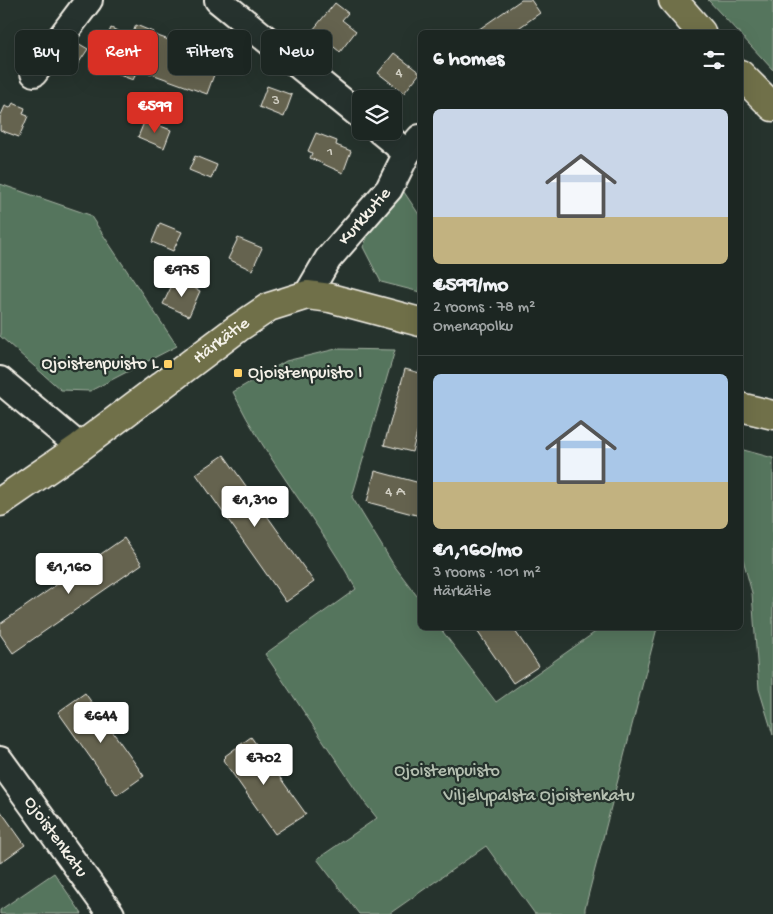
<!DOCTYPE html>
<html lang="en">
<head>
<meta charset="utf-8">
<style>
  :root { --surface:#1c2622; --page:#252e2a; --text:#f1f3f6; --muted:#a0a5a5; --line:#3a4340; --accent:#d93025 }
  body { margin:0; font-family:"Gochi Hand",sans-serif; background:var(--page); color:var(--text); height:100vh; display:flex; flex-direction:column; font-size:19px; white-space:nowrap }
  * { box-sizing:border-box; margin:0 }
  p { font-size:16px; color:var(--muted) }
  .icon { flex:none; width:28px; height:28px; fill:none; stroke:currentColor; stroke-width:2; stroke-linecap:round; stroke-linejoin:round }
  .map { position:relative; flex:1; overflow:hidden }
  .drawer { position:absolute; left:418px; top:30px; width:325px; height:600px; display:flex; flex-direction:column; background:var(--surface); border-radius:8px; box-shadow:0 5px 20px #0002,0 0 0 1px var(--line) }
  .drawer>* { flex:none }
  .banner { position:absolute; left:15px; top:30px; width:328px; height:45px; display:flex; gap:10px }
  .buttons { position:absolute; left:352px; top:90px; display:grid; gap:10px }
  .buttons a { display:grid; place-items:center; width:50px; height:50px; border-radius:8px; background:var(--surface); box-shadow:0 5px 20px #0002,0 0 0 1px var(--line); font-size:25px }
  .price { position:absolute; translate:-50% -42px; padding:0 11px; border-radius:5px; background:#fff; color:#222; font-size:16px; line-height:32px; filter:drop-shadow(0 1px 2px #0008) }
  .price::after { content:''; position:absolute; left:50%; top:30px; width:15px; height:11px; margin-left:-8px; background:inherit; clip-path:polygon(0 0,100% 0,50% 100%) }
  .price.active { background:var(--accent); color:#fff }
  ul { padding:0; list-style:none }
  li { display:grid; align-content:center; gap:10px; height:265px; padding:0 15px }
  li+li { border-top:1px solid var(--line) }
  li span { display:grid; place-items:center; height:155px; border-radius:8px; color:#555 }
  li>.icon { margin-inline-start:auto }
  span .icon { width:90px; height:90px; fill:#fffc; stroke-width:1 }
  li b { font-size:21px }
  h2 { display:flex; justify-content:space-between; align-items:center; height:60px; padding:0 15px; font-size:21px }
  .tag { padding:0 18px; border-radius:8px; background:var(--surface); box-shadow:0 5px 20px #0002,0 0 0 1px var(--line); font-size:18px; line-height:45px }
  .tag.active { background:var(--accent); color:#fff }
  .map>svg:first-child { display:block }
  .green { fill:#54745d; stroke:#a4b2a2 }
  .building { fill:#65644f; stroke:#f4f1e8 }
  .lines { fill:none; stroke-linecap:round; stroke-linejoin:round }
  .minor-casing { stroke:#f4f1e8; stroke-width:30 }
  .major-casing { stroke:#f4f1e8; stroke-width:31 }
  .minor { stroke:#26332d; stroke-width:26 }
  .major { stroke:#70704a; stroke-width:28 }
  .poi-dot { fill:#ffd166; stroke:#26332d; stroke-width:2 }
  .labels { text-anchor:middle; dominant-baseline:central; stroke-width:4.5; stroke-linejoin:round; paint-order:stroke }
  .number-label { font-size:15px; fill:#d0cec2 }
  .street-label { font-size:18px; fill:#f4f1e8; stroke:#26332d }
  .poi-label { font-size:18px; fill:#f4f1e8; stroke:#26332d; text-anchor:end }
  .park-label { font-size:18px; fill:#b4bfb0; stroke:#26332d }
</style>
</head>
<body>
<div class="map">
<svg width="773" height="914" viewBox="0 0 773 914">
  <rect width="100%" height="100%" fill="#26332d"/>
  <filter id="ink" filterUnits="userSpaceOnUse"><feTurbulence type="fractalNoise" baseFrequency=".02" numOctaves="2"/><feDisplacementMap in="SourceGraphic" scale="10" xChannelSelector="R" yChannelSelector="G"/><feConvolveMatrix kernelMatrix="1 2 1 2 8 2 1 2 1" color-interpolation-filters="sRGB"/></filter>
  <g filter="url(#ink)">
    <!-- green -->
    <path class="green" d="M708,0h65v70l-33,-36v-2h-2z
      M0,184l90,31 87,131 -87,45 -29,-1 -61,-54z
      M404,192l16,24v76l-39,-10 -18,-35 12,-27z
      M336,349l59,1 -43,147 41,67 27,36v28h20l56,74 105,-74h56l-72,280v6h-50l-49,-68 -97,68h-30l-42,-55 60,-41 -12,-15 -100,-149 91,-65c-37,-68 -89,-127 -123,-197l53,-31z
      M740,449l33,9v277l-14,-46 -7,-96 -12,-45z
      M54,873l28,41h-82v-4z"/>
    <!-- building -->
    <path class="building" d="M521,0h10l9,13 -27,19h-38z
      M335,3l13,10 -6,7 14,11 -16,21 -27,-22z
      M136,25l17,7 -1,2 68,24 -13,36 -69,-25 -5,11 -19,-7 7,-17 -19,-8 9,-20 20,9z
      M76,42l12,7 -10,15 -12,-8z
      M394,53l26,20 -16,20 -26,-20z
      M267,86l25,9 -8,22 -25,-10z
      M13,103l12,5 -2,6 5,2 -9,21 -19,-7v-13l5,-11 5,2z
      M145,120l26,10 -7,18 -26,-11z
      M316,133l21,8 -1,4 15,6 -8,22 -33,-15 2,-5 -4,-2z
      M195,156l22,9 -6,14 -22,-9z
      M160,223l22,9 -9,19 -21,-9z
      M238,238l24,10 -10,22 -24,-11z
      M175,279l25,12 -11,25 -26,-12z
      M405,369l15,4v49l-8,30 -28,-7z
      M224,455l90,127 -28,20 -90,-128z
      M375,471l45,12v33l-53,-14z
      M124,538l18,26 -129,89 -13,-19v-10z
      M475,628h38l26,38 -26,17z
      M85,693l59,83 -27,19 -59,-83z
      M251,737l55,77 -31,20 -52,-74 3,-3 -1,-1z
      M0,810l25,35 -25,18z"/>
    <g class="lines">
      <defs>
        <g id="minor">
          <path d="M218,0l143,116"/>
          <path d="M34,73l55,-73"/>
          <path d="M380,131l27,22"/>
          <path id="s1" d="M307,295l21,-36 61,-70 18,-36 13,-15"/>
          <path d="M0,380l80,67"/>
          <path id="s2" d="M0,760l111,154"/>
        </g>
        <g id="major">
          <path d="M673,0l28,32"/>
          <path d="M740,74l33,33"/>
          <path d="M740,407l33,8"/>
          <path id="s3" d="M0,502l80,-55 158,-119 31,-21 38,-12 23,3 90,24"/>
        </g>
      </defs>
      <!-- minor casing -->
      <use href="#minor" class="minor-casing"/>
      <!-- major casing -->
      <use href="#major" class="major-casing"/>
      <!-- minor -->
      <use href="#minor" class="minor"/>
      <!-- major -->
      <use href="#major" class="major"/>
    </g>
  </g>
  <!-- markers -->
  <g class="poi-dot">
    <rect x="163" y="359" width="10" height="10" rx="2.5"/>
    <rect x="233" y="368" width="10" height="10" rx="2.5"/>
  </g>
  <g class="labels">
    <!-- number labels -->
    <g class="number-label">
      <text x="399" y="73">4</text>
      <text x="276" y="101">3</text>
      <text x="330" y="152">1</text>
      <text x="395" y="492">4 A</text>
    </g>
    <!-- street labels -->
    <g class="street-label">
      <text stroke="none"><textPath href="#s1" startOffset="98">Kurkkutie</textPath></text>
      <text stroke="none"><textPath href="#s3" startOffset="274">Härkätie</textPath></text>
      <text stroke="none"><textPath href="#s2" startOffset="95">Ojoistenkatu</textPath></text>
    </g>
    <!-- poi labels -->
    <g class="poi-label">
      <text x="158" y="364">Ojoistenpuisto L</text>
      <text x="248" y="373" text-anchor="start">Ojoistenpuisto I</text>
    </g>
    <!-- park labels -->
    <g class="park-label">
      <text x="447" y="771">Ojoistenpuisto</text>
      <text x="539" y="796">Viljelypalsta Ojoistenkatu</text>
    </g>
  </g>
</svg>
<div class="buttons">
<a><svg class="icon" aria-label="layers" viewBox="0 0 24 24"><path d="M12 4l9 5-9 5-9-5zM3 14l9 5 9-5"/></svg></a>
</div>
<b class="price active" style="left:155px;top:134px">€599</b>
<b class="price" style="left:182px;top:298px">€975</b>
<b class="price" style="left:255px;top:528px">€1,310</b>
<b class="price" style="left:69px;top:595px">€1,160</b>
<b class="price" style="left:101px;top:744px">€644</b>
<b class="price" style="left:264px;top:786px">€702</b>
<div class="banner">
<a class="tag">Buy</a>
<a class="tag active">Rent</a>
<a class="tag">Filters</a>
<a class="tag">New</a>
</div>
<section class="drawer">
<h2>6 homes<svg class="icon" aria-label="filters" viewBox="0 0 24 24"><path d="M4 7h16M4 17h16"/><circle cx="9" cy="7" r="2"/><circle cx="15" cy="17" r="2"/></svg></h2>
<ul>
<li><span style="background:linear-gradient(#c9d6e8 70%,#c2b280 0)"><svg class="icon" aria-label="home" viewBox="0 0 24 24"><path d="M3 11l9-7 9 7M6 9v11h12V9"/></svg></span><div><b>€599/mo</b><p>2 rooms · 78 m²</p><p>Omenapolku</p></div></li>
<li><span style="background:linear-gradient(#a9c7e8 70%,#c2b280 0)"><svg class="icon" aria-label="home" viewBox="0 0 24 24"><path d="M3 11l9-7 9 7M6 9v11h12V9"/></svg></span><div><b>€1,160/mo</b><p>3 rooms · 101 m²</p><p>Härkätie</p></div></li>
</ul>
</section>
</div>
</body>
</html>
